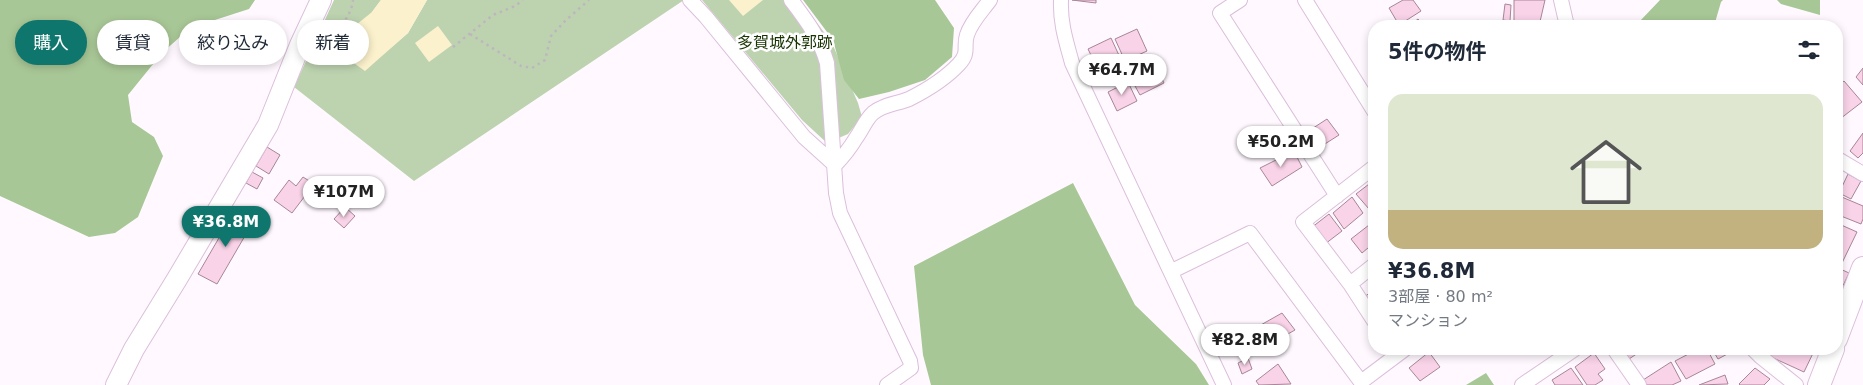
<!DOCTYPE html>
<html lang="ja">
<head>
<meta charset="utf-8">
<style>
  :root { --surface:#fff; --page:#f2f2f3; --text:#1f2937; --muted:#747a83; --line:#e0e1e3; --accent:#0f766e }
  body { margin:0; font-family:"DejaVu Sans","Noto Sans JP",sans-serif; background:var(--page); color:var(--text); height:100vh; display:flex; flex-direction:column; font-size:19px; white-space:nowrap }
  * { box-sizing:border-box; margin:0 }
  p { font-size:16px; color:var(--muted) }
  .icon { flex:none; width:28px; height:28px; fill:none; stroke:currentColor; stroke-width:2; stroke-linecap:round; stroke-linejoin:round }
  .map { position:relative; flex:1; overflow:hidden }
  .side { position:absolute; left:1368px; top:20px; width:475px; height:335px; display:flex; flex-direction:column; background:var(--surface); border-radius:20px; box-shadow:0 2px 8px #0003 }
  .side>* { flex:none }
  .top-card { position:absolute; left:15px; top:20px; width:475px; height:45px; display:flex; gap:10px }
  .price { position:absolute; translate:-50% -42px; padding:0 11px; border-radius:18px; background:#fff; color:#222; font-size:16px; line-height:32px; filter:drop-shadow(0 1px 2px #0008) }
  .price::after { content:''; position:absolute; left:50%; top:30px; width:15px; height:11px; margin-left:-8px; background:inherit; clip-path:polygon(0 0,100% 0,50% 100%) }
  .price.on { background:var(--accent); color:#fff }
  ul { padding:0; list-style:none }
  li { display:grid; align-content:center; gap:10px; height:265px; padding:0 20px }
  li+li { border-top:1px solid var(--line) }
  li span { display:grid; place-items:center; height:155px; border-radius:15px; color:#555 }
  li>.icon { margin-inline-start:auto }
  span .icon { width:90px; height:90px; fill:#fffc; stroke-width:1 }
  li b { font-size:21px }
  h2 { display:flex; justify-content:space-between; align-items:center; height:60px; padding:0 20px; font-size:21px }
  .tag { padding:0 18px; border-radius:22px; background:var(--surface); box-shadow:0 2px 8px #0003; font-size:18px; line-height:45px }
  .tag.on { background:var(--accent); color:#fff }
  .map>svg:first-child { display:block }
  .green { fill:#bdd3b0 }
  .forest { fill:#a8c796 }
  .sand { fill:#fbf1cc }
  .building { fill:#f9d3e8; stroke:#a88598 }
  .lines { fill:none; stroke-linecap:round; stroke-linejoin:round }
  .street-casing { stroke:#dbbfdc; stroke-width:16 }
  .secondary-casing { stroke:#dbbfdc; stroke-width:22 }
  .primary-casing { stroke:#dbbfdc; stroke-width:24 }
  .path { stroke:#beb6be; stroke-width:2.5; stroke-dasharray:2.5 4; stroke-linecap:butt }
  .street { stroke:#fff; stroke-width:14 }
  .secondary { stroke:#fff; stroke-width:20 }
  .primary { stroke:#fff; stroke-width:22 }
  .labels { text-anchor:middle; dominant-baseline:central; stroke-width:5; stroke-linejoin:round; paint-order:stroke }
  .park-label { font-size:16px; fill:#173300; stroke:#fff }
</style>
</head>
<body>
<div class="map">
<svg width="1863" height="385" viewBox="0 0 1863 385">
  <rect width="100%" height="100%" fill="#fff9ff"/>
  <!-- green -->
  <path class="green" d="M334,0h47l-9,12 15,39 21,-18 19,-33h257l-270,181 -120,-94z
    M702,0h98l32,43 26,60 4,14 -14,17 -21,9 -25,-23z"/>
  <!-- forest -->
  <path class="forest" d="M0,0h255l-6,9 -59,19 -28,25 -34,42 4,27 22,15 9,19 -25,61 -23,16 -26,4 -89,-41z
    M803,0h132l19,28 -2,29 -27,23 -36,12 -30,7 -15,-19 -11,-40z
    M1660,0h63l-2,2 -7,24h-87l13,-5z
    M1777,0h43v15l-39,-11z
    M1073,183l62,122 61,59 13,21h-278l-8,-30 -9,-89z
    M1486,373l8,12h-28z"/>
  <!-- sand -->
  <path class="sand" d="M381,0h46l-19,33 -43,38 -35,-25 42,-34z
    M729,0h34l-20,16z
    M438,26l14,19 -23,17 -14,-19z"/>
  <!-- building -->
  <path class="building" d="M1072,0h24v3z
    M1403,0h10l8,11 -22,14 -10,-17z
    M1514,0h31l-6,26 -25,-4z
    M1505,4l6,1 -1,16 -7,-1z
    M1418,19l6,7h-15z
    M1137,29l10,22 -22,10 -10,-22z
    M1111,38l12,26 -23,10 -12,-25z
    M1155,65l9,18 -24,12 -10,-18z
    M1863,68v17l-7,-8z
    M1844,81l18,21 -26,20v-34z
    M1128,82l9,19 -20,10 -9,-19z
    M1327,119l12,16 -22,14 -10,-17z
    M1863,133v20l-5,5 -8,-7z
    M267,147l13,8 -11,19 -13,-8z
    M1294,151l8,16 -30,19 -12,-18z
    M252,172l11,6 -6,11 -11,-6z
    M1848,174l13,7 -10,18 -12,-6z
    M303,177l11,7 -22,29 -18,-13 15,-20 7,6z
    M1373,181l1,24 -5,4 -13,-15z
    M1837,195l26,11v13l-2,5 -25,-10z
    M1352,197l11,16 -19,16 -11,-16z
    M345,207l10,9 -11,12 -10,-9z
    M234,212l19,10 -36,62 -19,-10z
    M1329,214l13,17 -17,13 -14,-16z
    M1839,224l18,8 -15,31 -6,-2v-30z
    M1369,225l5,6v12l-12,10 -11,-14z
    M1836,267l13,6 -9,19 -4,-2z
    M1374,290v19l-10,-12z
    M1282,313l13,17 -25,14 -11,-18z
    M1254,330l11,15 -21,12 -9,-14z
    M1618,349h26l-18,12z
    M1698,349h9l8,15 -29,15 -11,-18z
    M1712,349h19l2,2 -15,8z
    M1772,349h43l-11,23 -35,-16z
    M1429,352l11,15 -20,14 -11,-13z
    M1594,353l11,16 -7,5 5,6 -8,5h-8l-12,-18z
    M1248,358l4,11 -10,5 -4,-11z
    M1671,362l10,19 -9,4h-26l-3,-5z
    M1278,364l13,20 -32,1 -3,-4z
    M1571,368l12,17h-28l-3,-5z
    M1755,368l15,11 -6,6h-24l-1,-1z
    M1725,375l3,9 -29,1z"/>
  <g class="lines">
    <defs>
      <path id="street" d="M690,0l16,17 98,120 31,28
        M791,0c15,20 29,38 36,63l9,130 4,20 70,148 1,7 -24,17
        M1061,0c-1,23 5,41 11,63l152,322
        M1240,0l-20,13 117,183
        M1305,0l69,111
        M1561,0l6,26
        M1836,158l27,16
        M835,165c8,-8 15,-17 21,-27 6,-8 10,-19 17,-25 11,-9 24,-9 36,-14 18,-9 37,-21 50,-35 11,-12 4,-17 8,-29 4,-13 15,-24 23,-35
        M1374,167l-71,55 47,62 24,37
        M1172,271l78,-38 111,149 44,-33
        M1350,284l24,-19
        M1614,349l25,36
        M1753,349l8,8 35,28
        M1522,385l53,-36"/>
      <path id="secondary" d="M116,385l18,-36 43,-70 91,-154 32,-80 21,-45"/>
      <path id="primary" d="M1836,339l27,-71
        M1819,385l14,-36"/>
    </defs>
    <!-- street casing -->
    <use href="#street" class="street-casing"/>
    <!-- secondary casing -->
    <use href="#secondary" class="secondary-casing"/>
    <!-- primary casing -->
    <use href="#primary" class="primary-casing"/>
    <!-- path -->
    <path class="path" d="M470,34l51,32 11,2 13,-8 6,-24 14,-15 24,-21
      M324,44c12,-14 27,-25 29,-44
      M453,47l40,-32 22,-9 8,-6"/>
    <!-- street -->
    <use href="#street" class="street"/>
    <!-- secondary -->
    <use href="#secondary" class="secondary"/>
    <!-- primary -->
    <use href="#primary" class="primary"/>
  </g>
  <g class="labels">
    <!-- park labels -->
    <g class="park-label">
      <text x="785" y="42">多賀城外郭跡</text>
    </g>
  </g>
</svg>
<b class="price" style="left:1122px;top:96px">¥64.7M</b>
<b class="price" style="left:1281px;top:168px">¥50.2M</b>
<b class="price" style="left:344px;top:218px">¥107M</b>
<b class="price on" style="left:226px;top:248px">¥36.8M</b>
<b class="price" style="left:1245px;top:366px">¥82.8M</b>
<div class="top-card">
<a class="tag on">購入</a>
<a class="tag">賃貸</a>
<a class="tag">絞り込み</a>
<a class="tag">新着</a>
</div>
<section class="side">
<h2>5件の物件<svg class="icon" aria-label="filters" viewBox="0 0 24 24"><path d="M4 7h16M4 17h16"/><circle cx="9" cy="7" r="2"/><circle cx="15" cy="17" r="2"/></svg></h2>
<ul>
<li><span style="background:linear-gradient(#dfe7d0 75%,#c2b280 0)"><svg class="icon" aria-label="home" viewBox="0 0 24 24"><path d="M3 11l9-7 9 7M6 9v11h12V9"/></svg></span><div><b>¥36.8M</b><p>3部屋 · 80 m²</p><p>マンション</p></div></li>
</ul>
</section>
</div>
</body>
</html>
